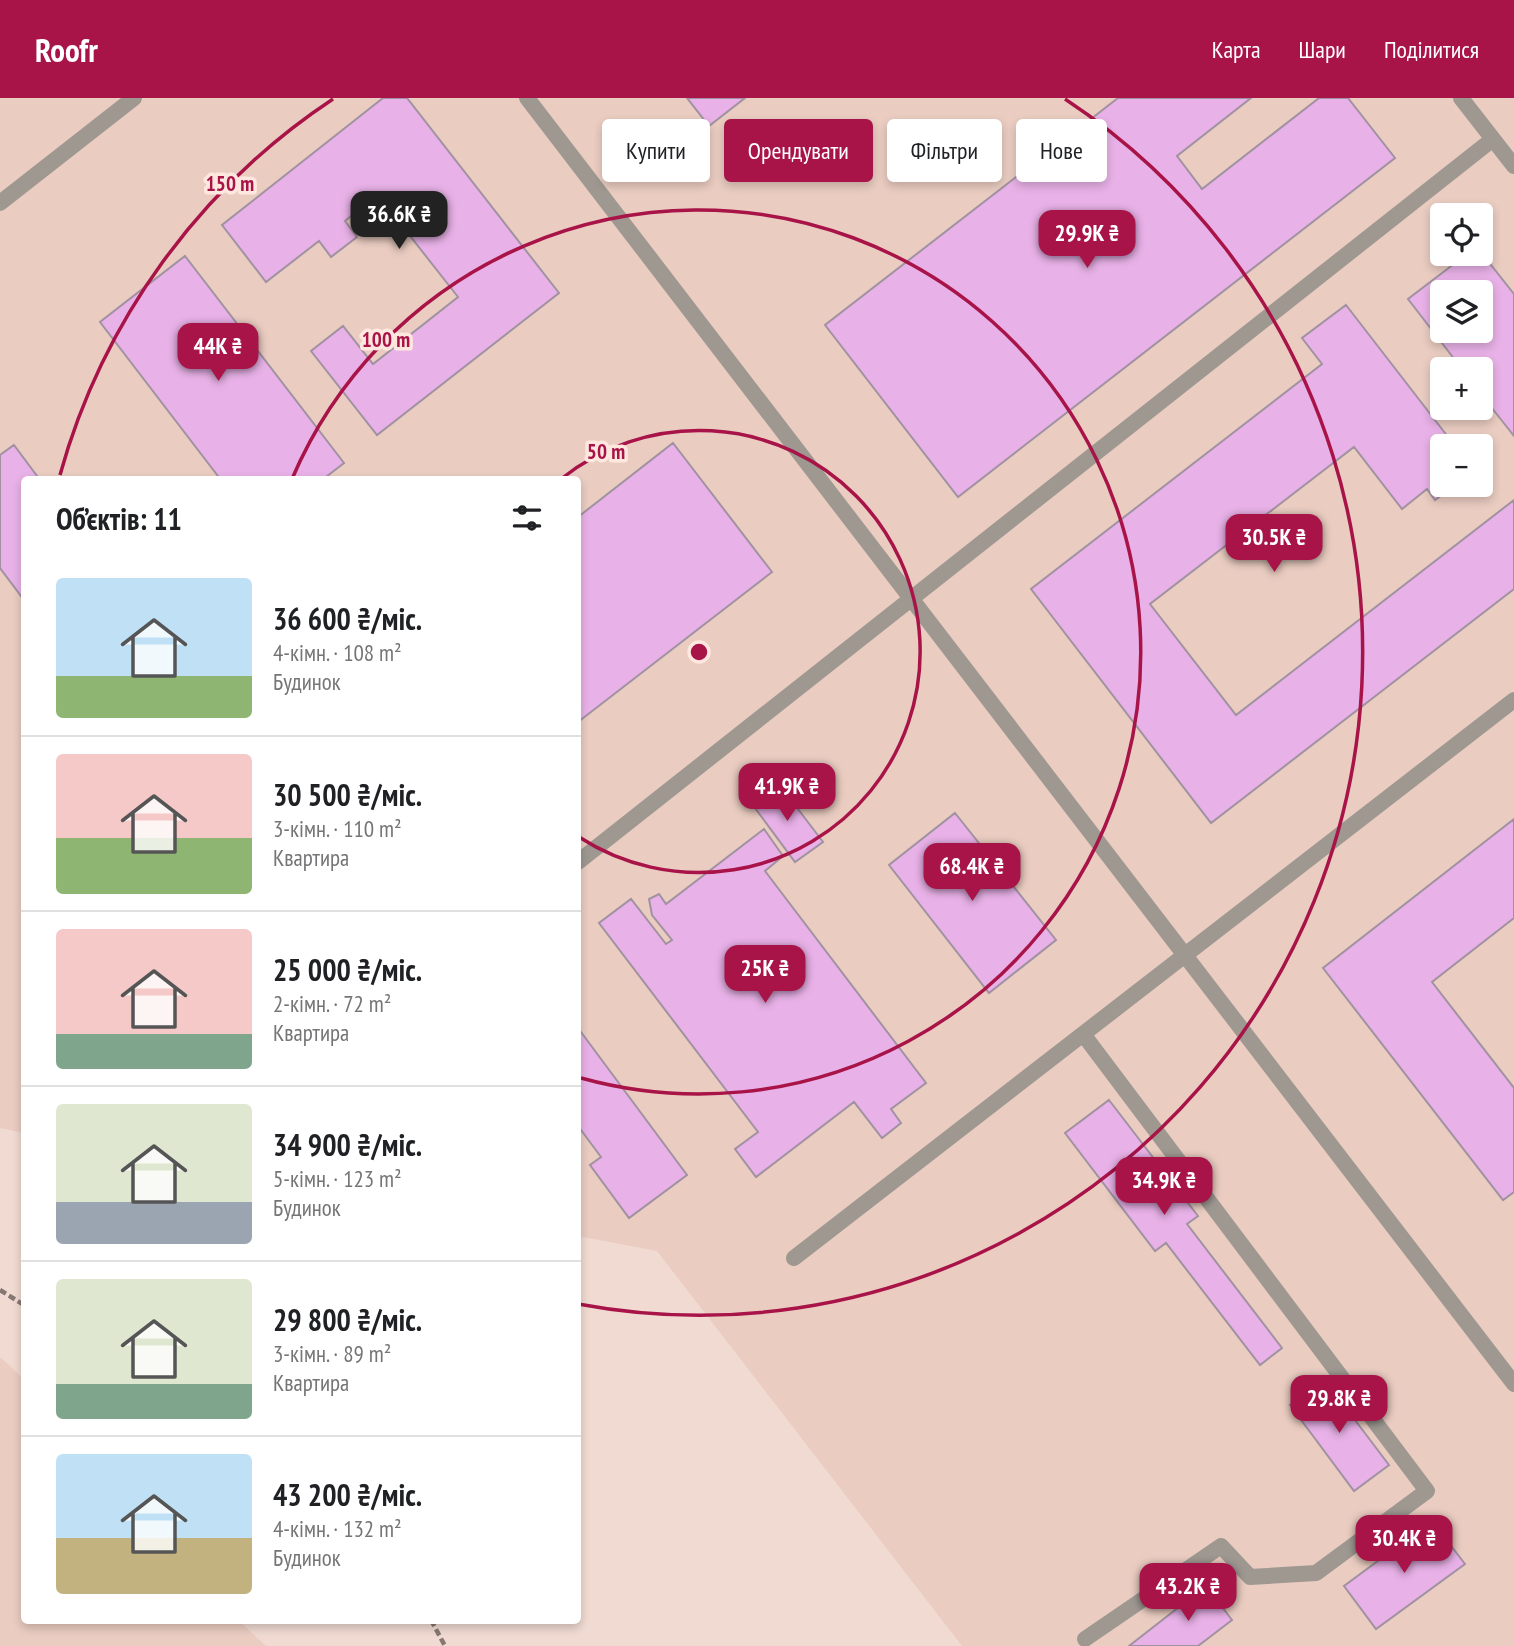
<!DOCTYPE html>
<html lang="uk">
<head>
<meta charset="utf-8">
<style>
  :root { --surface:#fff; --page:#f2f2f2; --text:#202124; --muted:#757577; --line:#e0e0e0; --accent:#a81348 }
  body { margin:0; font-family:"PT Sans Narrow",sans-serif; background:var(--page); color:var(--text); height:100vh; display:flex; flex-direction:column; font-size:26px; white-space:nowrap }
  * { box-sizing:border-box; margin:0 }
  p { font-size:23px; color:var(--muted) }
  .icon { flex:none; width:38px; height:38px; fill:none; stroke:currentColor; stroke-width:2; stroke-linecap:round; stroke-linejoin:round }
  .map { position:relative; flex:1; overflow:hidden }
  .side { position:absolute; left:21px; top:378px; width:560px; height:1148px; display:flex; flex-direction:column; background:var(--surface); border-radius:7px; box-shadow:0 4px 10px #0003 }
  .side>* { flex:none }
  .banner { position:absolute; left:602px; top:21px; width:665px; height:63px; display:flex; gap:14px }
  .fabs { position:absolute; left:1430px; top:105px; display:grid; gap:14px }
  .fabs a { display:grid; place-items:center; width:63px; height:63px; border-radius:7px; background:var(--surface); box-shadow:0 4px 10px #0003; font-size:35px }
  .price { position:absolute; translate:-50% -60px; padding:0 16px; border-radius:14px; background:var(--accent); color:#fff; font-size:23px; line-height:46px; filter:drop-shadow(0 2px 4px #0008) }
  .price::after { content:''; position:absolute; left:50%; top:42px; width:21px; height:16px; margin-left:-10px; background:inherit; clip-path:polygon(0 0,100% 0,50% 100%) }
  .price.selected { background:#222; color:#fff }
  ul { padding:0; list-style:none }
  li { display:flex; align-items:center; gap:21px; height:175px; padding:0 35px }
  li+li { border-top:2px solid var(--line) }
  li span { display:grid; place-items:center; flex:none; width:196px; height:140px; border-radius:7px; color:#555 }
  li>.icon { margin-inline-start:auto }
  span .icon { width:84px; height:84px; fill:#fffc; stroke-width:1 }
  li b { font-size:30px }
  h2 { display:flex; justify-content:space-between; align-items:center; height:84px; padding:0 35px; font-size:30px }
  .tag { padding:0 24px; border-radius:7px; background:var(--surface); box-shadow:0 4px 10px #0003; font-size:24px; line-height:63px }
  .tag.selected { background:var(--accent); color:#fff }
  header { display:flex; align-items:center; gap:42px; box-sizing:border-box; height:98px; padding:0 35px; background:var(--accent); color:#fff }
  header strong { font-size:33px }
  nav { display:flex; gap:38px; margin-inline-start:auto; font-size:24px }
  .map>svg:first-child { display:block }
  .built { fill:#eaccc1; fill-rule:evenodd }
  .building { fill:#e8b1e7; stroke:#a192a1; stroke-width:2; fill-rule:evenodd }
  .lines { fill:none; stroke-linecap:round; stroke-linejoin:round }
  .path { stroke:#867771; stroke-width:4.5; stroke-dasharray:7 3.5; stroke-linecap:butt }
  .lane { stroke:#9e9891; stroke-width:16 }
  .ring { fill:none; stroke:#a81348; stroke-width:3.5 }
  .centre { fill:#a81348; stroke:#fee7df; stroke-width:3.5 }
  .ring-label { font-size:21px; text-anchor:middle; font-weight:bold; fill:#a81348; stroke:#fee7df; stroke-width:7; stroke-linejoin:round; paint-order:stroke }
</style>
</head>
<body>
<header>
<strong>Roofr</strong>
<nav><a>Карта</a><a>Шари</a><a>Поділитися</a></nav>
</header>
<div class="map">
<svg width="1514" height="1548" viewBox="0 0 1514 1548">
  <rect width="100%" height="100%" fill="#f0dad2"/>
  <!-- built -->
  <path class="built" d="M0,0h1514v1548h-552l-305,-395 -79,-15v-756h-554v653l-24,-5zM1442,117h38v39h-38zM1442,194h38v39h-38zM1442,271h38v39h-38zM1442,348h38v39h-38z
    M0,1259l24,22v241l215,1 27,25h-266z"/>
  <!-- building -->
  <path class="building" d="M383,0h24l152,195 -182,142 -66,-84 32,-25 30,38 85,-67 -66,-84 -19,15 -14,-18 -14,11 12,16 -26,20 -12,-16 -53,41 -44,-57z
    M687,0h58l-36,28z
    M1118,0h133l-74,58 25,33 117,-91h29l47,60 -437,339 -133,-172z
    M1480,153l34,43v142l-34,-43v-24h-18l-54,-70 59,-45h13zM1442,194h38v39h-38z
    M185,158l159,207 -22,17h-101l-121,-158z
    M1346,207l109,141h-13v39l12,1 -19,14 -8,-11 -25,20 -48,-62 -204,157 86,111 278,-215v89l-303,234 -180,-234 291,-225 -20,-26z
    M673,345l99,129 -194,150v-205z
    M14,347l26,35h-16v120l-24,-32v-113z
    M779,686l44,58 -28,20 -43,-58z
    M955,715l101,127 -67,53 -100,-128z
    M1514,721v99l-82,64 82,106v104l-11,8 -180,-232z
    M764,731l19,27 -18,15 161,212 -35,26 10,14 -19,15 -28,-36 -98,75 -21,-28 23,-17 -159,-209 32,-24 35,45 6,-4 -20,-25 -3,-16 10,-5 7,10z
    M578,930l109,147 -58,43 -39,-53 11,-8 -23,-31z
    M1109,1002l89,116 -11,8 95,124 -22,17 -94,-122 -11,8 -90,-118z
    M1324,1281l65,86 -35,26 -64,-86z
    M1432,1423l33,43 -89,65 -32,-43z
    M1206,1488l26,34 -34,26h-69z"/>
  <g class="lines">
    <!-- path -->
    <path class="path" d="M0,1192l24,15
      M431,1522l14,26"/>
    <!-- lane -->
    <path class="lane" d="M527,0l987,1286
      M1461,0l53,68
      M0,105l134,-105
      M578,764l915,-723
      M1083,936l344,457 -111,82 -66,4 -29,-31 -136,93
      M794,1160l720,-558"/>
  </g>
  <!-- distance rings -->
  <g class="ring">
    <path d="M561 381A221 221 0 1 1 579 739"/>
    <path d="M292 381A442 442 0 1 1 581 980"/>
    <path d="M60 377A663 663 0 0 1 333 1M1065 1A663 663 0 0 1 578 1206"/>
  </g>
  <circle cx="699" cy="554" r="10" class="centre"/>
  <g class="ring-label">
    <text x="230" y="93">150 m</text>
    <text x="386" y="249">100 m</text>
    <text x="606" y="361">50 m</text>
  </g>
</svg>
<div class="fabs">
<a><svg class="icon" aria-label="locate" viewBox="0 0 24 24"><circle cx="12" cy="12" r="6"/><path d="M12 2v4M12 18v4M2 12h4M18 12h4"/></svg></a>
<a><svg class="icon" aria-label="layers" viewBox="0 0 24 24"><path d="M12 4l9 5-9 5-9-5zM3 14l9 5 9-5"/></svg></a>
<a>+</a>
<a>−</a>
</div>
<b class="price selected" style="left:399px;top:153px">36.6K ₴</b>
<b class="price" style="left:1087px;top:172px">29.9K ₴</b>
<b class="price" style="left:218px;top:285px">44K ₴</b>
<b class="price" style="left:1274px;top:476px">30.5K ₴</b>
<b class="price" style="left:787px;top:725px">41.9K ₴</b>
<b class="price" style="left:972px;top:805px">68.4K ₴</b>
<b class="price" style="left:765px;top:907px">25K ₴</b>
<b class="price" style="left:1164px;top:1119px">34.9K ₴</b>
<b class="price" style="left:1339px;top:1337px">29.8K ₴</b>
<b class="price" style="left:1404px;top:1477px">30.4K ₴</b>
<b class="price" style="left:1188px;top:1525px">43.2K ₴</b>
<div class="banner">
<a class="tag">Купити</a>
<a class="tag selected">Орендувати</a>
<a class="tag">Фільтри</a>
<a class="tag">Нове</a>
</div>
<section class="side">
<h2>Об’єктів: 11<svg class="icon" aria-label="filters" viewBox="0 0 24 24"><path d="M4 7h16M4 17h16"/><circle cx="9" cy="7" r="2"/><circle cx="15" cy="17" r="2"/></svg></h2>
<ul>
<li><span style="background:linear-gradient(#bfe0f5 70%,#8fb573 0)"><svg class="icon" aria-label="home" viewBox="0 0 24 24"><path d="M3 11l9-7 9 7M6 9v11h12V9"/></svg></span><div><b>36 600 ₴/міс.</b><p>4-кімн. · 108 m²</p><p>Будинок</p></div></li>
<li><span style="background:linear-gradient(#f6c9c9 60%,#8fb573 0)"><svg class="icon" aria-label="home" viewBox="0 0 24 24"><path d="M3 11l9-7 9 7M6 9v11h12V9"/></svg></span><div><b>30 500 ₴/міс.</b><p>3-кімн. · 110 m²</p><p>Квартира</p></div></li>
<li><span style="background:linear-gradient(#f6c9c9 75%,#7fa58c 0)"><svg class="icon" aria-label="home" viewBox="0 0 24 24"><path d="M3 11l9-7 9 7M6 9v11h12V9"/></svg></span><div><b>25 000 ₴/міс.</b><p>2-кімн. · 72 m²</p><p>Квартира</p></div></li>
<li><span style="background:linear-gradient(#dfe7d0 70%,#9aa5b1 0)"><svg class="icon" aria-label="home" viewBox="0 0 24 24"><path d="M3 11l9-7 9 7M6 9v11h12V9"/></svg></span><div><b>34 900 ₴/міс.</b><p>5-кімн. · 123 m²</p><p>Будинок</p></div></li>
<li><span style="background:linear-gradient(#dfe7d0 75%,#7fa58c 0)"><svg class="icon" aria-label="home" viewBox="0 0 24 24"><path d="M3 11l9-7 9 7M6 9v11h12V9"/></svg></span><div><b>29 800 ₴/міс.</b><p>3-кімн. · 89 m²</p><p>Квартира</p></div></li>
<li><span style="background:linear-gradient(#bfe0f5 60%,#c2b280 0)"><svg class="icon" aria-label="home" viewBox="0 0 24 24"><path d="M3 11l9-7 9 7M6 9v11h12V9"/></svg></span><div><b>43 200 ₴/міс.</b><p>4-кімн. · 132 m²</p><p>Будинок</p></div></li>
</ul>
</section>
</div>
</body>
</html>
